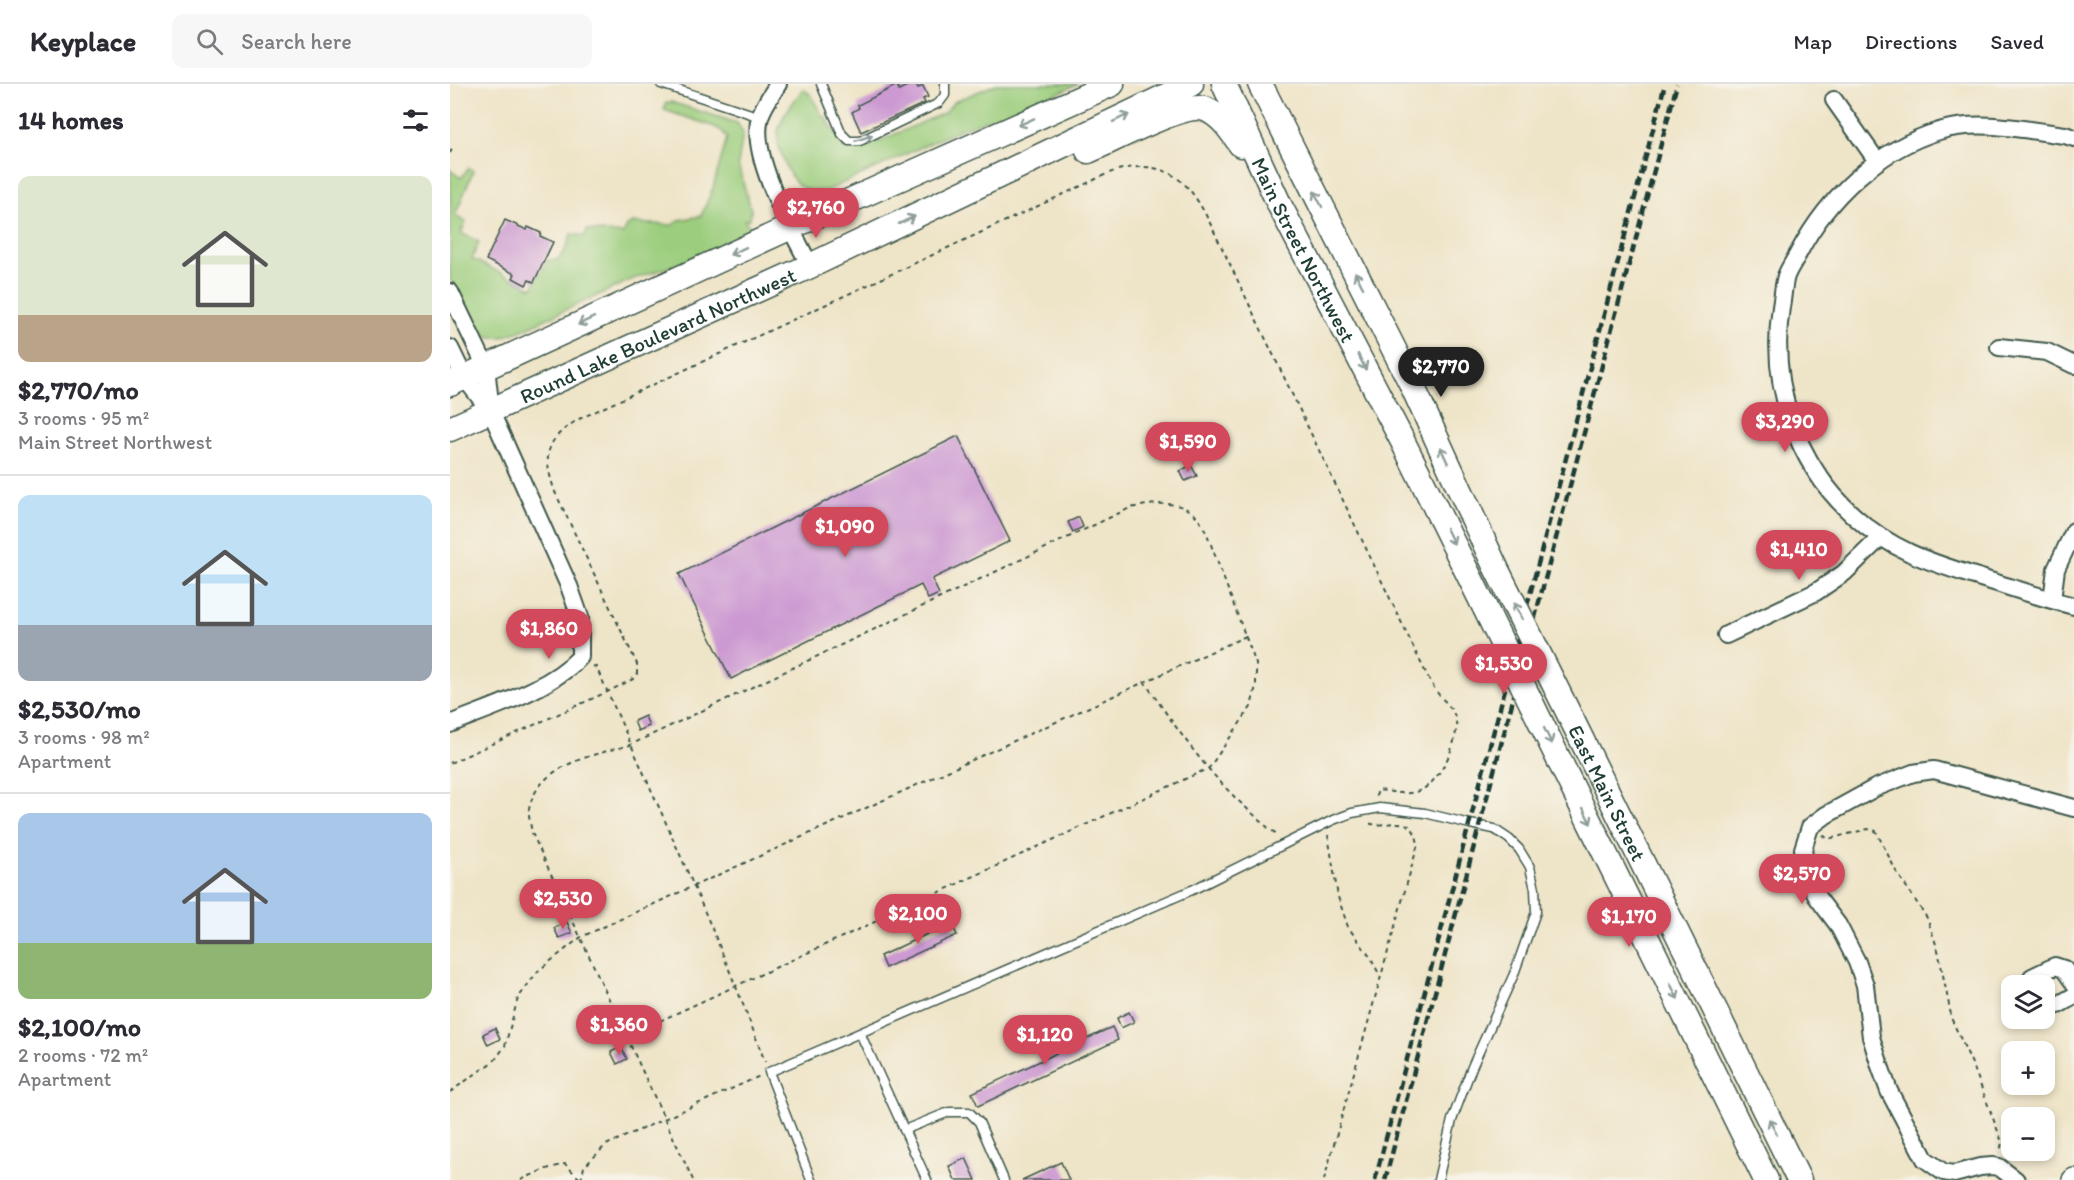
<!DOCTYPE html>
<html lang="en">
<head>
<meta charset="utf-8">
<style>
  :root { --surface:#fff; --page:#f7f7f7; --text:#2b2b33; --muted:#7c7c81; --line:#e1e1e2; --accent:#d1495b }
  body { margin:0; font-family:Itim,sans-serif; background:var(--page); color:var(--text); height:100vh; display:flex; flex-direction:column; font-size:22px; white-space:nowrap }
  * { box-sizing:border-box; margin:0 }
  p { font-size:20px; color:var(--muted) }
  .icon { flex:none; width:33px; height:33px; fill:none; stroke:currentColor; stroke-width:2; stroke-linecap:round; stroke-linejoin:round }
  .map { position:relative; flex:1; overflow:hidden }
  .drawer { display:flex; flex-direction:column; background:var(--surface); width:450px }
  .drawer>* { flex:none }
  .buttons { position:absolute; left:1551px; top:891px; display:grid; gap:12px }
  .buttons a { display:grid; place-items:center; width:54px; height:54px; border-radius:12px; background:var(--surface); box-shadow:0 3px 9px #0003; font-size:30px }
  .price { position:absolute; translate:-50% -51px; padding:0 14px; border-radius:21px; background:var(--accent); color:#fff; font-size:20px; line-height:39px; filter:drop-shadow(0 2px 3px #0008) }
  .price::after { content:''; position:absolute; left:50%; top:36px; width:18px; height:14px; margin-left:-9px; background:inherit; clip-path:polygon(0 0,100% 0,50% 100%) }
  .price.current { background:#222; color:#fff }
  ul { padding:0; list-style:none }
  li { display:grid; align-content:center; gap:12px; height:318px; padding:0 18px }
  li+li { border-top:2px solid var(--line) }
  li span { display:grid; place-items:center; height:186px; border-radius:12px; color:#555 }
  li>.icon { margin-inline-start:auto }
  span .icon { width:108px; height:108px; fill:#fffc; stroke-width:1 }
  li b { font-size:26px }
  h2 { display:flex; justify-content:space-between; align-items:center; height:72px; padding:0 18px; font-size:26px }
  header { display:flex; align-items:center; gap:36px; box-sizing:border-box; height:84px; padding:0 30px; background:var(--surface); border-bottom:2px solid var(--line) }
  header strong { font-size:28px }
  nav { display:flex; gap:33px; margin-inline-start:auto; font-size:21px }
  .search { width:420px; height:54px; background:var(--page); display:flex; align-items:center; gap:15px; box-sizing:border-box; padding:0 21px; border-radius:12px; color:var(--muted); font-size:22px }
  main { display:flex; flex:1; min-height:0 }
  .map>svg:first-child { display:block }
  .green { fill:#9bcd7d; stroke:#5d8558; stroke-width:1.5 }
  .building { fill:#cc99d2 }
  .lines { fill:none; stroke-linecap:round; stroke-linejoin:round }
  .service-casing { stroke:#3e564a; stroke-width:11 }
  .minor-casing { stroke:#3e564a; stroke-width:20 }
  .tertiary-casing { stroke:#3e564a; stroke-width:24 }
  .secondary-casing { stroke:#3e564a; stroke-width:27 }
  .path { stroke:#3e564a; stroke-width:2; stroke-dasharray:4.5 4.5; stroke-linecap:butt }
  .service { stroke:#fff; stroke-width:8 }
  .minor { stroke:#fff; stroke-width:16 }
  .tertiary { stroke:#fff; stroke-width:21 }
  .secondary { stroke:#fff; stroke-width:24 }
  .rail { stroke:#1f3d34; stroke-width:4.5; stroke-dasharray:9 4.5; stroke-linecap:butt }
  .secondary-bridge-casing { stroke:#3e564a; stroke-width:27; stroke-linecap:butt }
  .secondary-bridge { stroke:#fff; stroke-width:24 }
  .oneway { stroke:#8f9e9a }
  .labels { text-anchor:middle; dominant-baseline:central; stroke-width:5; stroke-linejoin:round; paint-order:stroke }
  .street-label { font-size:21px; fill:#1f3d34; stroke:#f7f3e8 }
</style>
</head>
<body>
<header>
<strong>Keyplace</strong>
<div class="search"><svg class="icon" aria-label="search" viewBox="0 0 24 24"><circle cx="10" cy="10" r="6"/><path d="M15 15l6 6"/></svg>Search here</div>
<nav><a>Map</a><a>Directions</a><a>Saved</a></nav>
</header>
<main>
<section class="drawer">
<h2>14 homes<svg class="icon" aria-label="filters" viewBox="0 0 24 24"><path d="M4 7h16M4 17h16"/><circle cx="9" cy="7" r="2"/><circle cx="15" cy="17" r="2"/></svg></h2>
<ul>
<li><span style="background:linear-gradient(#dfe7d0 75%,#b9a48a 0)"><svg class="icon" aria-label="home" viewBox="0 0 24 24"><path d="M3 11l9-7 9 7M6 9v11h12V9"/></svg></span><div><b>$2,770/mo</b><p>3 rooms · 95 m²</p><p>Main Street Northwest</p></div></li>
<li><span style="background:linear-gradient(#bfe0f5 70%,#9aa5b1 0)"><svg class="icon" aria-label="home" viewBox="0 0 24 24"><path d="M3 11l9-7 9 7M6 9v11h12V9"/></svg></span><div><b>$2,530/mo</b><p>3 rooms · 98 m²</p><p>Apartment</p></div></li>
<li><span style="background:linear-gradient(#a9c7e8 70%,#8fb573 0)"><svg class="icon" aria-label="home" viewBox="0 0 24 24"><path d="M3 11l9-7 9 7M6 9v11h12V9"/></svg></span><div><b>$2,100/mo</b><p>2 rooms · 72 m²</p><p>Apartment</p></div></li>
</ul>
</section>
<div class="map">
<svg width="1624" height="1096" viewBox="0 0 1624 1096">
  <rect width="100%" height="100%" fill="#f7f3e8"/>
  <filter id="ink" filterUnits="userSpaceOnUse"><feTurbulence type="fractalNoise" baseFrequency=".0167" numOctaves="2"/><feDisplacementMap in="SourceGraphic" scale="12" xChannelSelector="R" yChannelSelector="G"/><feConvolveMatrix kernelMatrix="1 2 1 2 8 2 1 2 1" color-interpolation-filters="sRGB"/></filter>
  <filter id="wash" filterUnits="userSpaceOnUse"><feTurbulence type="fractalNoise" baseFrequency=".008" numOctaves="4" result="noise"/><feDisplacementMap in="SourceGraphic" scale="24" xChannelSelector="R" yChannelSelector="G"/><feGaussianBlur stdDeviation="1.35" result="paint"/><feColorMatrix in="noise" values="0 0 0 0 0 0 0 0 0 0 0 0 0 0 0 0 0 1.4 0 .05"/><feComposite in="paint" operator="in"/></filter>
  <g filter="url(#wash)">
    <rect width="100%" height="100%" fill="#eee4c7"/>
    <!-- green -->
    <path class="green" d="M546,0h82l-42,19 -73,25 -135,62c-24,6 -37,-8 -44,-29 -4,-10 -7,-17 -6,-28 2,-16 16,-31 25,-44l8,6 11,21h3c11,17 14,34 38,32l81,-35 10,-11z
      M221,18l66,21 6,10 -5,32 13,45 -1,9 -6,1 7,8 -4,6 -53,25 -61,20 -113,52 -17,6h-13l-11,-6 -9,-13 -20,-39v-109l11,8 8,-10 4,3 -18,45 11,6 -5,11 18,9 -7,17 60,29 16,-28h9c7,-6 12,-16 14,-26l14,2 2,-6 36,4 4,-8 6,-3 40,2 6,-5 22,-4 12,-28 14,-50 -5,-7 -7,-4 -51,-17 2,-7z"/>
    <g id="blocks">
      <!-- building -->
      <path class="building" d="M461,0h5l2,4 5,-2 5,11 -5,2 2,4 -64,29 -9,-20 7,-4 -1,-3 39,-20 2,5z
        M55,136l22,10 1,-3 13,6 -1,3 13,6 -19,40 -5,-2 -3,5 -13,-7 2,-4 -29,-14z
        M508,352l52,105 -78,38 7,15 -11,5 -7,-14 -190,94 -52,-105z
        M741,381l6,11 -12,5 -5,-10z
        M629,433l4,10 -10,5 -5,-10z
        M195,632l4,10 -11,5 -4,-10z
        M117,838l5,11 -13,5 -5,-10z
        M501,839l6,12 -72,33 -5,-12z
        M679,928l5,10 -13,6 -4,-10z
        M662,943l6,13 -140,66 -6,-13z
        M45,944l5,11 -12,6 -5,-11z
        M171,963l6,12 -10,5 -6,-12z
        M516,1074l10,22h-21l-6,-14z
        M611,1078l8,18h-47z"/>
    </g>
  </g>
  <g filter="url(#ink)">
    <use href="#blocks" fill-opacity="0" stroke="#3e564a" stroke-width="1.5"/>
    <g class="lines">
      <defs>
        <path id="service" d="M211,0l99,33
          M371,0l21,50 7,7h11l79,-38 6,-8v-11
          M410,949l67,147
          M454,1046l45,-18h20l10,10 25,58
          M361,1096l-42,-108 423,-182 141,-70 19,-7 28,-5 45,5 45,11 24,5 15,10 10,10 11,18 5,22 1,23 -22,62 -42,93 -20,53 -14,60"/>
        <path id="minor" d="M328,0c-6,10 -15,22 -18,33 -11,39 32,113 50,149
          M1384,16l43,61
          M1624,54l-9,-3c-40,-5 -86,-16 -126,-4 -60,18 -111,66 -140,121 -4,8 -10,16 -13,24 -3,10 -3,21 -5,31 -12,77 15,157 73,209 40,37 83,48 133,64 29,9 58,19 87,26
          M0,208l36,75 5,45
          M1549,263l48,5 27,13
          M0,264l14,29 27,35 78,174 11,31v40c-31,33 -89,50 -130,67
          M1602,516l4,-31 18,-38
          M1276,551l90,-43 28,-19 37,-36
          M1580,902l2,-9 23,-11 9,3 10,14
          M1594,923l14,-2 16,-9
          M1566,1096l-17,-13 -7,-1 -12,1 -26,7 -11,-2 -18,-13 -36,-68 -9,-25 -9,-29 -6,-52 -8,-23 -19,-37 -21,-28 -10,-23 -4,-25 7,-22 16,-12 49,-27 38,-15 21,-3 140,38"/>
        <path id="tertiary" d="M1623,1096l1,-1"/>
        <g id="secondary">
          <path id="s1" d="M774,0l56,122 122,234 83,168"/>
          <path d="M810,0l151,299 84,183"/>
          <path d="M638,67c23,-9 96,-50 117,-42 17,7 26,22 36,36"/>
          <path d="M0,300l341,-157 321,-143"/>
          <path id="s2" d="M0,345l360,-163 381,-182"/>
          <path id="s3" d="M1122,636l227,460"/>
          <path d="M1111,680l205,416"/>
        </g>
      </defs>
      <!-- service casing -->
      <use href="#service" class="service-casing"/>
      <!-- minor casing -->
      <use href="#minor" class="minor-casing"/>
      <!-- tertiary casing -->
      <use href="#tertiary" class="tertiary-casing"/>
      <!-- secondary casing -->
      <use href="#secondary" class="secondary-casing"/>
      <!-- path -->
      <path class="path" d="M0,69l4,-8
        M143,582l3,1 9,19c55,125 113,248 160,376
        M694,597c32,47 65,95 108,132 8,7 16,16 25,21
        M0,679l157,-71 26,-13 4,-5v-10l-82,-172c-13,-38 -10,-52 24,-73l500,-232c14,-6 29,-15 43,-18 65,-13 79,38 103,85l194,405c6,12 12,25 20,36 7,8 16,15 17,27 3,20 -17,62 -37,69 -13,5 -29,0 -41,-1l-3,9
        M878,751l10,62 10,30 23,31 9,18
        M1373,751l5,4 40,-10 8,2 20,40 31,47 11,32 14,70 22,48 28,74 -2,11
        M177,952l582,-268 42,-61 5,-21v-22l-49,-130c-3,-5 -6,-12 -10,-17 -17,-19 -45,-13 -67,-9l-500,237c-36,10 -92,19 -101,64 -1,7 2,17 3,24l161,347
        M0,1008l45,-32 10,-14 13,-48 20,-27 43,-34 665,-301
        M71,1096l22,-10 22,-6 16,16
        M131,1096l3,-13 22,-22 154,-69
        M874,1096l94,-336c-6,-32 -25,-17 -47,-20v-5"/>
      <!-- service -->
      <use href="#service" class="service"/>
      <!-- minor -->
      <use href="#minor" class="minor"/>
      <!-- tertiary -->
      <use href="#tertiary" class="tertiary"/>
      <!-- secondary -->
      <use href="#secondary" class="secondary"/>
      <!-- rail -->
      <path class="rail" d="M925,1096l290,-1096
        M935,1096l292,-1096"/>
      <defs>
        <path id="secondary-bridge" d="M1045,482l77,154
          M1035,524l76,156"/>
      </defs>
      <!-- secondary-bridge casing -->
      <use href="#secondary-bridge" class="secondary-bridge-casing"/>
      <!-- secondary-bridge -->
      <use href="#secondary-bridge" class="secondary-bridge"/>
    </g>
    <!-- one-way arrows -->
    <defs><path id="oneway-shaft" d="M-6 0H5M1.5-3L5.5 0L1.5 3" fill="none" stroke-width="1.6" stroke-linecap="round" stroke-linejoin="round" transform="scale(1.5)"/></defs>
    <g class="oneway">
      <use href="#oneway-shaft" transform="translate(671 34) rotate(-26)"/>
      <use href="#oneway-shaft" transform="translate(576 38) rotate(156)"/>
      <use href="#oneway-shaft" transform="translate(414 54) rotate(-18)"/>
      <use href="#oneway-shaft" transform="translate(868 115) rotate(-117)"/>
      <use href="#oneway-shaft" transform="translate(457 136) rotate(-25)"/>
      <use href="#oneway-shaft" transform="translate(288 167) rotate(155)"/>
      <use href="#oneway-shaft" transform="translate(909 196) rotate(-117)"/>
      <use href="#oneway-shaft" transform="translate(136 237) rotate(155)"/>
      <use href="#oneway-shaft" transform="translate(912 278) rotate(63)"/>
      <use href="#oneway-shaft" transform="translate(994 371) rotate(-115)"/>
      <use href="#oneway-shaft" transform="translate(1000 452) rotate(64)"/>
      <use href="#oneway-shaft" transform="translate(1068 527) rotate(-117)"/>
      <use href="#oneway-shaft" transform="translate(1098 652) rotate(64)"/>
      <use href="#oneway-shaft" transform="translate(1137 732) rotate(64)"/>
      <use href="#oneway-shaft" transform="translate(1224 907) rotate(64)"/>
      <use href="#oneway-shaft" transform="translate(1323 1043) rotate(-116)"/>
    </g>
  </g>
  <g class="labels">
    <!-- street labels -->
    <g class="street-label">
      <text stroke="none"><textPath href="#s1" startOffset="184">Main Street Northwest</textPath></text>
      <text stroke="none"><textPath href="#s2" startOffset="228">Round Lake Boulevard Northwest</textPath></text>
      <text stroke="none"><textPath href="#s3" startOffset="81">East Main Street</textPath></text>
    </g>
  </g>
</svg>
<div class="buttons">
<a><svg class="icon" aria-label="layers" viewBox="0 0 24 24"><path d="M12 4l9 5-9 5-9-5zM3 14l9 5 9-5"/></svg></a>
<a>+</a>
<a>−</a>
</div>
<b class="price" style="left:366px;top:155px">$2,760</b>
<b class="price current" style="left:991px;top:314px">$2,770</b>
<b class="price" style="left:1335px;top:369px">$3,290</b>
<b class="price" style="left:738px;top:389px">$1,590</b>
<b class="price" style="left:395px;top:474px">$1,090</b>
<b class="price" style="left:1349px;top:497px">$1,410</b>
<b class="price" style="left:99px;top:576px">$1,860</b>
<b class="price" style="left:1054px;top:611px">$1,530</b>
<b class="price" style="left:1352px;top:821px">$2,570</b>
<b class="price" style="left:113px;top:846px">$2,530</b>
<b class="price" style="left:468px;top:861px">$2,100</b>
<b class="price" style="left:1179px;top:864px">$1,170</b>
<b class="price" style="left:169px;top:972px">$1,360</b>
<b class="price" style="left:595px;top:982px">$1,120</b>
</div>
</main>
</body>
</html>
